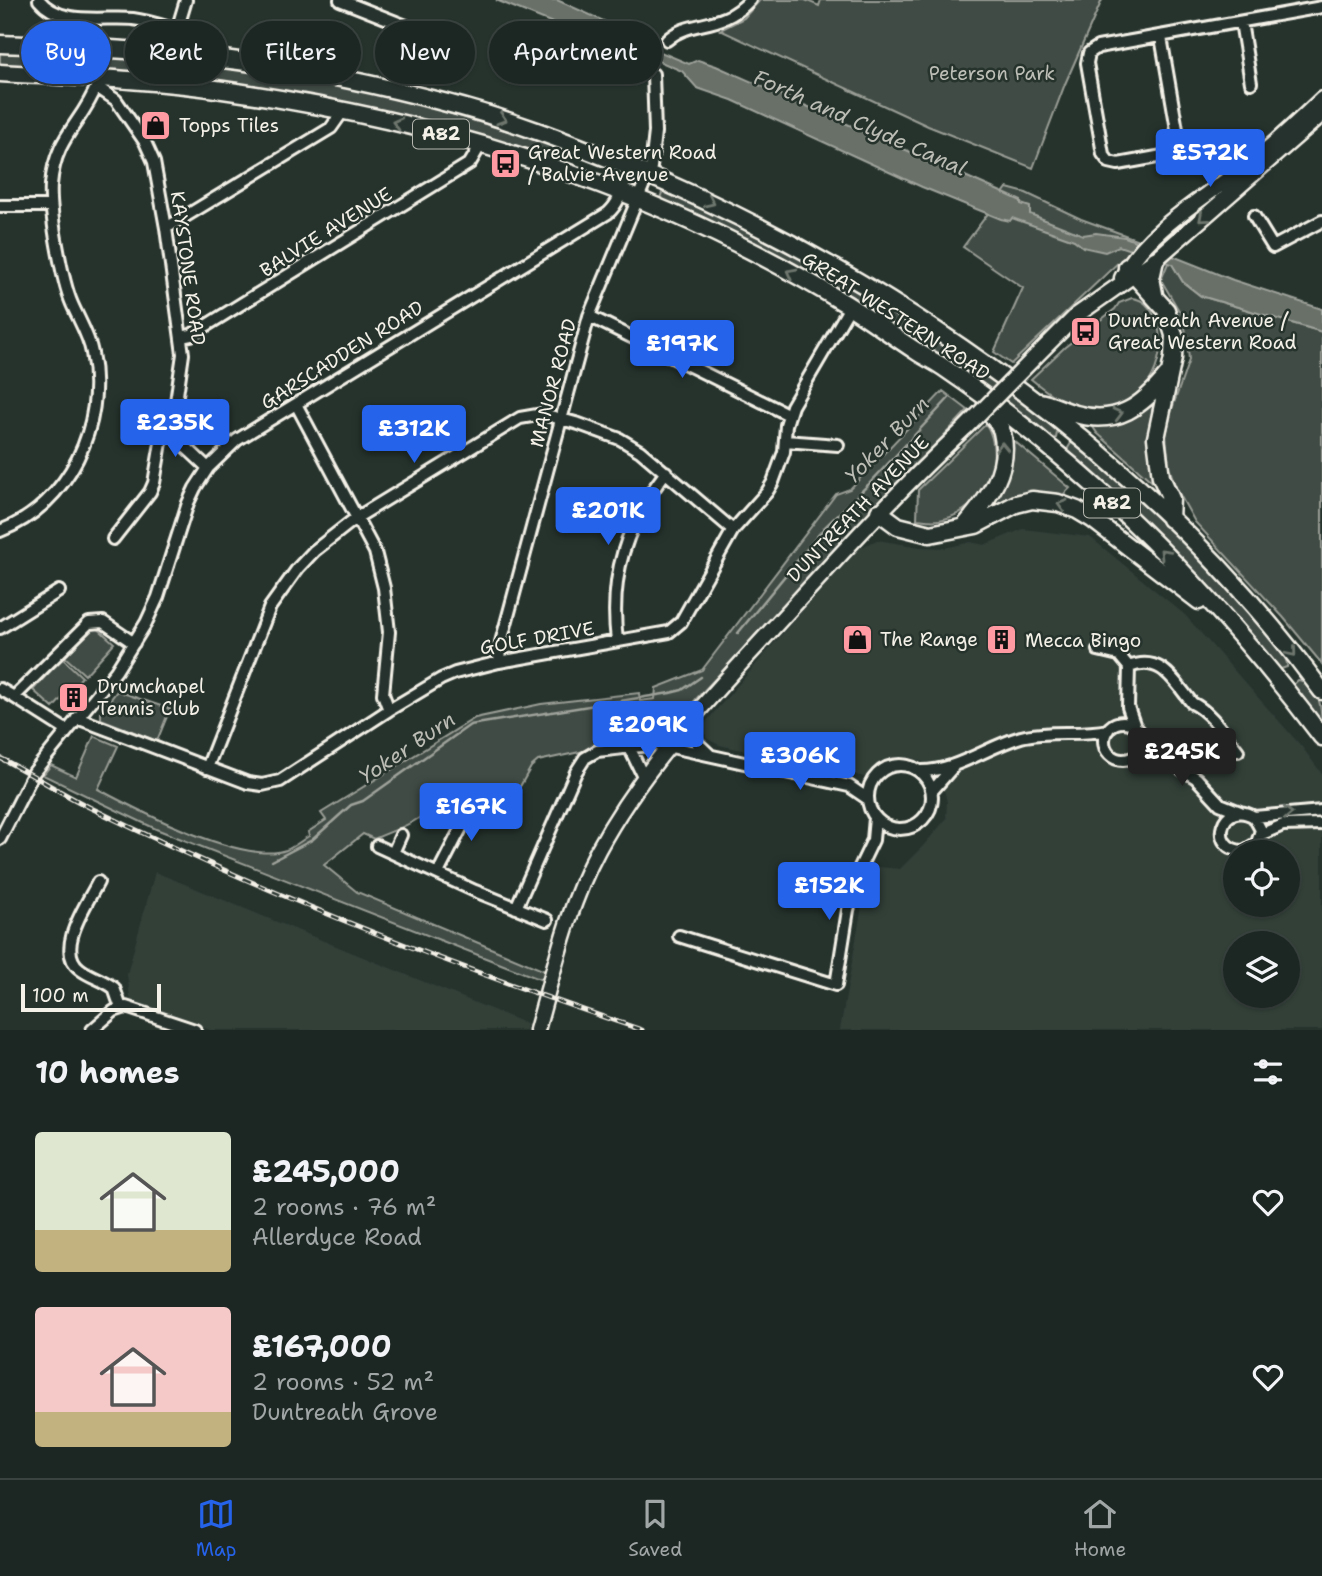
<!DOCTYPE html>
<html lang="en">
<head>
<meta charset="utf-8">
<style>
  :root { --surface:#1c2622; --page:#29322f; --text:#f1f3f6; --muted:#a0a5a5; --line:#3a4340; --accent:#2563eb }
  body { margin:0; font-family:"Shantell Sans",sans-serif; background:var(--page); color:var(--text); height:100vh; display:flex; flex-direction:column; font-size:26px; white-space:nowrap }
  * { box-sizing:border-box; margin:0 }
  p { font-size:23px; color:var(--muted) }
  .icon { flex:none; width:38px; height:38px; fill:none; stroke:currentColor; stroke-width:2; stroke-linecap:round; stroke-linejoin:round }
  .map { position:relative; height:1030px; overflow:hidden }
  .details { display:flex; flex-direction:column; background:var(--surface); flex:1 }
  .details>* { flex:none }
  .top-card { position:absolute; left:21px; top:21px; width:700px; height:63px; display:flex; gap:14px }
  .tools { position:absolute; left:1223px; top:840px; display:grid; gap:14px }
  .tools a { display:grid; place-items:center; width:77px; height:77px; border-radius:50%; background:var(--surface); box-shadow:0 2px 5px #0004,0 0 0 2px var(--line); font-size:35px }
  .scale { position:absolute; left:21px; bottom:18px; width:140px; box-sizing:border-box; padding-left:7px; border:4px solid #f4f1e8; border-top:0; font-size:19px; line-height:24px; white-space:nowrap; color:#f4f1e8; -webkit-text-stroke:5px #26332d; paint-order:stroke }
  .price { position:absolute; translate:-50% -60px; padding:0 16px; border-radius:7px; background:var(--accent); color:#fff; font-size:23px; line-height:46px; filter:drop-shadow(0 2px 4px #0008) }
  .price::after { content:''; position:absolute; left:50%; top:42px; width:21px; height:16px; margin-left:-10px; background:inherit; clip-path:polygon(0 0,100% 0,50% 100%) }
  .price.selected { background:#222; color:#fff }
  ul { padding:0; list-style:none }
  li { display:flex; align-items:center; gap:21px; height:175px; padding:0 35px }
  li span { display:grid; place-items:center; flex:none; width:196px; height:140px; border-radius:7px; color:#555 }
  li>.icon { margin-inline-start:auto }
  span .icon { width:84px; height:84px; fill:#fffc; stroke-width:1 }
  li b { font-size:30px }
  h2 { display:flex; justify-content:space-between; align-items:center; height:84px; padding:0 35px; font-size:30px }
  .tag { padding:0 24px; border-radius:32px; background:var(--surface); box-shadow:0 2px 5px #0004,0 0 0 2px var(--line); font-size:24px; line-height:63px }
  .tag.selected { background:var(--accent); color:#fff }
  .tab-bar { display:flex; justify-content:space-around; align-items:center; height:98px; border-top:2px solid var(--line); background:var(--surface); font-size:19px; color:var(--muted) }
  .tab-bar a { display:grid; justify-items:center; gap:4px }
  .tab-bar .selected { color:var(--accent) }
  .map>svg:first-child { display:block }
  .built { fill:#333f39; fill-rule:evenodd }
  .green { fill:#414b45; stroke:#9a9e96; stroke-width:2 }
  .water { fill:#676f68; stroke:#9fa39b; stroke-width:2 }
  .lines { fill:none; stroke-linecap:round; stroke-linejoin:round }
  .stream { stroke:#9fa39b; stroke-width:2.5 }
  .street-casing { stroke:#f4f1e8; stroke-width:16 }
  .secondary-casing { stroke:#f4f1e8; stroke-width:19 }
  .primary-casing { stroke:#f4f1e8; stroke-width:21 }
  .street { stroke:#26332d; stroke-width:10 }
  .secondary { stroke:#26332d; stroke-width:14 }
  .primary { stroke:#26332d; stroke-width:16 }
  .rail-casing { stroke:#f4f1e8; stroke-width:5 }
  .rail { stroke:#26332d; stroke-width:2.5; stroke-dasharray:8; stroke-linecap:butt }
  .secondary-bridge-casing { stroke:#f4f1e8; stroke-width:19; stroke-linecap:butt }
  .secondary-bridge { stroke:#26332d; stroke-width:14 }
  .oneway { stroke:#6e766e }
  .labels { text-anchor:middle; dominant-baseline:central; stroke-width:5; stroke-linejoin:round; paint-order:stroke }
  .shield { fill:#26332d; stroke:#b6b8b0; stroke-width:2 }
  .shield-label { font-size:18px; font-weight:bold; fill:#f4f1e8 }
  .park-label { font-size:19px; fill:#bebfb7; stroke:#26332d }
  .poi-label { font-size:19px; fill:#f4f1e8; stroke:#26332d; text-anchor:start }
  .street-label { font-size:19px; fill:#f4f1e8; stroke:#26332d }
  .water-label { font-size:21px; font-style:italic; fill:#bcbdb5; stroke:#26332d }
</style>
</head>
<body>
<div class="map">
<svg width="1322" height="1030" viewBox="0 0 1322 1030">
  <rect width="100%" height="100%" fill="#26332d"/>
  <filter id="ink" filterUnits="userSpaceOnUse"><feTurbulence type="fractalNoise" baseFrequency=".0143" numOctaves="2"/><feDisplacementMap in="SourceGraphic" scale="14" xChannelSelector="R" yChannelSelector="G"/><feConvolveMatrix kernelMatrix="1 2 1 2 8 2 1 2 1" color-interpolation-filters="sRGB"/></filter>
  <g filter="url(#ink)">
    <!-- built -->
    <path class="built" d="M1023,529l67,8 95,78 117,132 20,27v256h-482l29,-164 31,3 23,-23 23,-27 1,-17 -4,-17 -11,-20 -24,-8 -27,6 -16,14 -146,-32 -13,-7 -1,-15 150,-173 22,-10 43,7 25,1 26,-6 13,3zM1236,852h52v53h-52zM1236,943h52v53h-52z
      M155,872l372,152 -2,6h-315l-79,-26 -4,-30z"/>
    <!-- green -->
    <path class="green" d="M760,0h45l14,6 2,-6h281l-37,84 -32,84 -105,-42 -208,-96 24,-12z
      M0,50l86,4v16l-86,-3z
      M115,56l42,4 4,5 -1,8 -4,3 -44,-3 -4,-5 2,-8z
      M184,61l164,27 78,18 132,40 12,22 -181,-54 -71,-16 -141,-20 1,-14z
      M664,187l68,32 152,84 -8,14 -218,-113z
      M1007,188l19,5 55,26 60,22 -130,123 -17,-12 29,-64 -60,-41z
      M1168,263l4,1 11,18 18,14 121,36v332l-39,-47 -88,-95 -19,-34 -7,-21 -3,-32 6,-26 17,-49 -1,-11 -4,-30 -23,-39z
      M1132,298c13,1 20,11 25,24 13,43 -16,92 -64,88 -24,-2 -44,-16 -62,-31l34,-32 50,-38 4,-6z
      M891,307l63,42 101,77 2,7 -1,5 -5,2 -169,-118z
      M943,391l25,19 -272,289 -28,34 -130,28 -7,6 -13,23c-16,3 -31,-9 -48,-5 -19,4 -35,22 -51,33 -13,9 -30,14 -45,21l-11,-5 -39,31 33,27 188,79 -3,9 -386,-151 -113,-54 8,-10 25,12 18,-41 24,10 -20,43c39,21 145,76 188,61 8,-3 16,-10 23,-14l-1,-4 18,-12 -5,-7 154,-95 66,-14 98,-11 1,8 15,-2 1,-11 46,-18 134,-176 14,-5z
      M1160,395l-3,91 -60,-53 -6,-9 44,-9z
      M986,424c21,35 -3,86 -42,95 -9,3 -18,1 -27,0l1,-29z
      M1008,440h5l57,48 -10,10 -83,22z
      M1071,443l6,1c29,25 216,197 210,223l-9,3 -213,-217z
      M94,625l20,18 -29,32 -20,-18z
      M62,658l20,19 -29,31 -20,-18z
      M1298,680c23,3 24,32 24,50l-29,-40 1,-6z
      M117,691l53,18 -13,32 -56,-22v-7z"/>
    <!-- water -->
    <path class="water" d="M496,0h61l78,35 -1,6 55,23 9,-4 18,6 292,129 13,6v3l9,3v7l53,21 13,-2 29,4 108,43 89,29v23l-121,-36 -18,-14 -11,-18 -53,-18 -14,6 -22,-5 -9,-7 -62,-22 -2,3 -9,-2 -79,-32 -190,-87 -35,-12 -15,-17 -51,-22 -4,4z"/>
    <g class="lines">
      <!-- stream -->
      <path class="stream" d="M738,633l86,-105 44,-43 82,-88
        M272,861l40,-21 39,-35 12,-4 107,-76 200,-32 12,-3 19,-13"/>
      <defs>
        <path id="street" d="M39,0c22,27 64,16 94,19 15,2 30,7 44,11
          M340,0l66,26
          M1241,22l10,61
          M1161,37l18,104 -5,13 -56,10 -9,-2 -6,-8 -16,-91 2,-10 9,-6 224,-40
          M667,40c23,-22 54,-8 83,-40
          M172,85l5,-55 9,-30
          M97,87l19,13 29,42 9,20 12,66 17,126 -11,75 -10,8 -8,46 -4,9 -37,47
          M0,206h51
          M1254,216l19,31 49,-26
          M166,228l165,-100 12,-17
          M589,316l200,99
          M181,337l10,-2 279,-172 10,-17
          M296,404l79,148 9,36 5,44 -6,62 6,16
          M172,429l3,8 33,31
          M785,441l53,4
          M0,531c69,-26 107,-107 92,-178 -3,-17 -13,-33 -20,-49 -10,-23 -23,-95 -21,-119 4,-49 31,-61 46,-100 5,-11 4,-25 5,-37
          M0,628l59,-37
          M617,641c-8,-65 9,-117 49,-169
          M1098,650l21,5 10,12 -1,40 7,20
          M499,662l1,-16 89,-330 62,-149 4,-35 -2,-58
          M1129,667c32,-13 45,14 63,36 19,9 33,32 46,48
          M0,689l14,8 75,-74 14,-1 31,21
          M14,697l52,33
          M77,718l171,65 14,2 18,-4 109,-71 52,-31 14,-6 44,-11 170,-30 12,-10 52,-92 34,-38 6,-10 11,-30 2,-27 6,-19 58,-99
          M693,718v21l16,15
          M1104 741a19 19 0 1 1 38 0a19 19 0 1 1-38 0Z
          M1142,737l17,18 37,23 24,26 20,8
          M629,747l15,31
          M868 797a32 32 0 1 1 64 0a32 32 0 1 1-64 0Z
          M207,768l63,-161 28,-39 16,-17 42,-33 164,-100 23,-4 36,10 41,15 20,12 93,79
          M919,771c37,1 67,-24 102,-34 29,-7 58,-1 87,-7
          M932,791l21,-24
          M447,803l22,10
          M1254,817l7,13 -4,13 -13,8c-38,-1 -22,-54 10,-34l68,-6
          M1260,835l23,-10 39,-1
          M0,839l34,-67 82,-101 30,-48 12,-26 30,-94 7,-15 13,-20 29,-28 371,-227c13,-11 16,-30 22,-45
          M377,846l98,45 72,29
          M393,853l8,-18
          M438,873l38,-74
          M98,882c-11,22 -44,68 -18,87 10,8 24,11 34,19l7,20
          M516,908l60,-136 9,-14 12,-7 61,-7 191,42 19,13
          M679,936l157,49 12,-75 12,-43 13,-27 2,-22
          M92,1030l22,-19 12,-4 69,23"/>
        <path id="secondary" d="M1122,278c24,-50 94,-87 136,-121 22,-18 43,-38 64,-58
          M1036,356l41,-41 78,-55 167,-146
          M537,1030c17,-61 31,-124 61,-180 43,-80 106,-146 166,-212 66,-72 130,-144 202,-211"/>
        <path id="primary" d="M0,44c69,3 138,5 206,13 81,9 162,25 241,46 62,16 121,39 180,63 265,110 525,292 695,525
          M0,73c74,4 149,6 223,17 119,17 239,44 352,85 94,33 186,77 271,129 24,15 47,32 70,47 9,6 18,10 27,16 146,99 273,229 379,370
          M1127,267l39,43 8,25 -1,23 -17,80 5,39 10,22 -1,20
          M1154,294l-3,-16 4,-18
          M1039,402c13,2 24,9 37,12 41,12 66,-8 91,-38
          M879,512l19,14 32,8 46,-9 40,-21 16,-4 26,3 19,7 15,9 107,82
          M965,526c23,-27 46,-56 37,-94 -3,-11 -13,-17 -16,-28"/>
      </defs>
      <!-- street casing -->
      <use href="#street" class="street-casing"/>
      <!-- secondary casing -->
      <use href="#secondary" class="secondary-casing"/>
      <!-- primary casing -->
      <use href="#primary" class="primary-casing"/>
      <!-- street -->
      <use href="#street" class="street"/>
      <!-- secondary -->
      <use href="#secondary" class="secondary"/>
      <!-- primary -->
      <use href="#primary" class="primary"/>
      <defs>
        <path id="rail" d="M0,758c30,15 59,34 89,49 178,88 365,160 553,223"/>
      </defs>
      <!-- rail casing -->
      <use href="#rail" class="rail-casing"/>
      <!-- rail -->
      <use href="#rail" class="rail"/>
      <defs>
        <path id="secondary-bridge" d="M966,427l70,-71"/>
      </defs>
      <!-- secondary-bridge casing -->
      <use href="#secondary-bridge" class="secondary-bridge-casing"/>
      <!-- secondary-bridge -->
      <use href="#secondary-bridge" class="secondary-bridge"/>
    </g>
    <!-- one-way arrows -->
    <defs><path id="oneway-chevron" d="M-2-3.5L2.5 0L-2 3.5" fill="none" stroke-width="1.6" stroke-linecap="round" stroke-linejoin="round" transform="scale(1.75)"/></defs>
    <g class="oneway">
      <use href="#oneway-chevron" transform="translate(502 119) rotate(18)"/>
      <use href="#oneway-chevron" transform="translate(397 123) rotate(-166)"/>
      <use href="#oneway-chevron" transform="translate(710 202) rotate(25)"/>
      <use href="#oneway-chevron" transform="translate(1203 218) rotate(139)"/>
      <use href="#oneway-chevron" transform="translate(791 273) rotate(-152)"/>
      <use href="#oneway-chevron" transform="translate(1118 414) rotate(-15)"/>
      <use href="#oneway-chevron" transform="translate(1002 447) rotate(-91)"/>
      <use href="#oneway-chevron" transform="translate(1062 505) rotate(-164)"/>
      <use href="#oneway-chevron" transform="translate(1164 553) rotate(-134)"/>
      <use href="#oneway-chevron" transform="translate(1292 652) rotate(50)"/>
      <use href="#oneway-chevron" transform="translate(1288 813) rotate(-2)"/>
    </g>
  </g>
  <!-- icons -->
  <defs>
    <symbol id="shop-square" viewBox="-11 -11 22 22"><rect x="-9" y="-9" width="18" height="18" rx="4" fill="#ff9aa2" stroke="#26332d"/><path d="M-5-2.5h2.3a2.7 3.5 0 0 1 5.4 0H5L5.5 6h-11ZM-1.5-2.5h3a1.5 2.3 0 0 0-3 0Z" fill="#111"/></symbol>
    <symbol id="bus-square" viewBox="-11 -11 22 22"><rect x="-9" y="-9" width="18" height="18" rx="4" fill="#ff9aa2" stroke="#26332d"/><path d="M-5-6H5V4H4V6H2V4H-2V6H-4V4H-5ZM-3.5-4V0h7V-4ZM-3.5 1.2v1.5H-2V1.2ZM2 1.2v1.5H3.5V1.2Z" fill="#111"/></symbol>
    <symbol id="building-square" viewBox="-11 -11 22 22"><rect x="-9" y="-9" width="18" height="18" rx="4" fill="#ff9aa2" stroke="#26332d"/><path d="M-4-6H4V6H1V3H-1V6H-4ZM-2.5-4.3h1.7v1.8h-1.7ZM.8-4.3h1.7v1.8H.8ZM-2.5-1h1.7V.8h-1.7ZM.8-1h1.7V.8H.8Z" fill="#111"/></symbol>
  </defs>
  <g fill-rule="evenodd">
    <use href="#shop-square" x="138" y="108" width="35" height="35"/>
    <use href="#bus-square" x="488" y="146" width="35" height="35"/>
    <use href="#bus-square" x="1068" y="314" width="35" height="35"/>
    <use href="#shop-square" x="840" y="622" width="35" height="35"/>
    <use href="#building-square" x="984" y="622" width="35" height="35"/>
    <use href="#building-square" x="56" y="680" width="35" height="35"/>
  </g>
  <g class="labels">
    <!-- shield labels -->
    <g class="shield">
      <rect x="413" y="119.5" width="56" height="29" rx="5"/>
      <rect x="1084" y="488.5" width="56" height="29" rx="5"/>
    </g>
    <g class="shield-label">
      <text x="441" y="134">A82</text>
      <text x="1112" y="503">A82</text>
    </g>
    <!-- park labels -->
    <g class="park-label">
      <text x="992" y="73">Peterson Park</text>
    </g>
    <!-- poi labels -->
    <g class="poi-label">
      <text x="179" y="125">Topps Tiles</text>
      <text x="528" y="152">Great Western Road<tspan x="528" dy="22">/ Balvie Avenue</tspan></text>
      <text x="1108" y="320">Duntreath Avenue /<tspan x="1108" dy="22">Great Western Road</tspan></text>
      <text x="880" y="639">The Range</text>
      <text x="1025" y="640">Mecca Bingo</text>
      <text x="97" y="686">Drumchapel<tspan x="97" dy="22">Tennis Club</tspan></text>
    </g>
    <!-- street labels -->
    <g class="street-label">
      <text transform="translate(326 232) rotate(-32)">BALVIE AVENUE</text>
      <text transform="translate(188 268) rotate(82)">KAYSTONE ROAD</text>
      <text transform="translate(896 316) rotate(33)">GREAT WESTERN ROAD</text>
      <text transform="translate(342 355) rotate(-32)">GARSCADDEN ROAD</text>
      <text transform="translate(553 383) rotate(-75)">MANOR ROAD</text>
      <text transform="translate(858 509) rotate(-46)">DUNTREATH AVENUE</text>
      <text transform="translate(537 638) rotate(-10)">GOLF DRIVE</text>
    </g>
    <!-- water labels -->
    <g class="water-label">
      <text transform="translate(860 123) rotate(24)">Forth and Clyde Canal</text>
      <text transform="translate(887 440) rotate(-46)">Yoker Burn</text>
      <text transform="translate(407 748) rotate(-34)">Yoker Burn</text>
    </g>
  </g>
</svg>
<div class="tools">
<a><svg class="icon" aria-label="locate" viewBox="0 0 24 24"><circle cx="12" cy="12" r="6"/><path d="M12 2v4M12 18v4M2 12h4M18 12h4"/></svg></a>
<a><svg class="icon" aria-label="layers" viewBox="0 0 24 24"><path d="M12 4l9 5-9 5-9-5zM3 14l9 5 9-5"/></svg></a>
</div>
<div class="scale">100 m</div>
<b class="price" style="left:1210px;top:189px">£572K</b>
<b class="price" style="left:682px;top:380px">£197K</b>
<b class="price" style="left:175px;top:459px">£235K</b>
<b class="price" style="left:414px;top:465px">£312K</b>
<b class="price" style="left:608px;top:547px">£201K</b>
<b class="price" style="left:648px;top:761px">£209K</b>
<b class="price selected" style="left:1182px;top:788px">£245K</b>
<b class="price" style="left:800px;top:792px">£306K</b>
<b class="price" style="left:471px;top:843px">£167K</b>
<b class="price" style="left:829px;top:922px">£152K</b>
<div class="top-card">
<a class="tag selected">Buy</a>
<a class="tag">Rent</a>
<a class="tag">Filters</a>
<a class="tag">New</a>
<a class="tag">Apartment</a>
</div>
</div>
<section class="details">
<h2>10 homes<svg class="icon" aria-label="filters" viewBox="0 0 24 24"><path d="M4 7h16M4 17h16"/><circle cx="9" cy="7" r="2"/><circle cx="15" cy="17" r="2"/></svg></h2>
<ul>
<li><span style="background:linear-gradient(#dfe7d0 70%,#c2b280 0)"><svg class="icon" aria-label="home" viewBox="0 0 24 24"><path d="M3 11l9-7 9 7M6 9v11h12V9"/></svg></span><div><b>£245,000</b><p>2 rooms · 76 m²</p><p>Allerdyce Road</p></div><svg class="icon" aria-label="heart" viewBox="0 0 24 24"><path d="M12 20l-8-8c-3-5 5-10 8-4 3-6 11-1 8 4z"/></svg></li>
<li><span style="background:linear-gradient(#f6c9c9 75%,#c2b280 0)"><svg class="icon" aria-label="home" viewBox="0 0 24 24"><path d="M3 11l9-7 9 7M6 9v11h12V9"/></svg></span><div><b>£167,000</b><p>2 rooms · 52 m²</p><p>Duntreath Grove</p></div><svg class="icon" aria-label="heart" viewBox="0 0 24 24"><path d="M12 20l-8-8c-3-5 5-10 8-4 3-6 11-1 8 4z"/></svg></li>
</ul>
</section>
<nav class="tab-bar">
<a class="selected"><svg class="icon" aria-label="map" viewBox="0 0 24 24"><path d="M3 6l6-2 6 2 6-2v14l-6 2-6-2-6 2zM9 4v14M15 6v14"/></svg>Map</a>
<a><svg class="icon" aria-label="saved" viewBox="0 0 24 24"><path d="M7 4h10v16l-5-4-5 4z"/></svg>Saved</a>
<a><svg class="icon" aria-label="home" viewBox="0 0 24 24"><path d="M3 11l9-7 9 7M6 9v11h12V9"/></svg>Home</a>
</nav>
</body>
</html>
